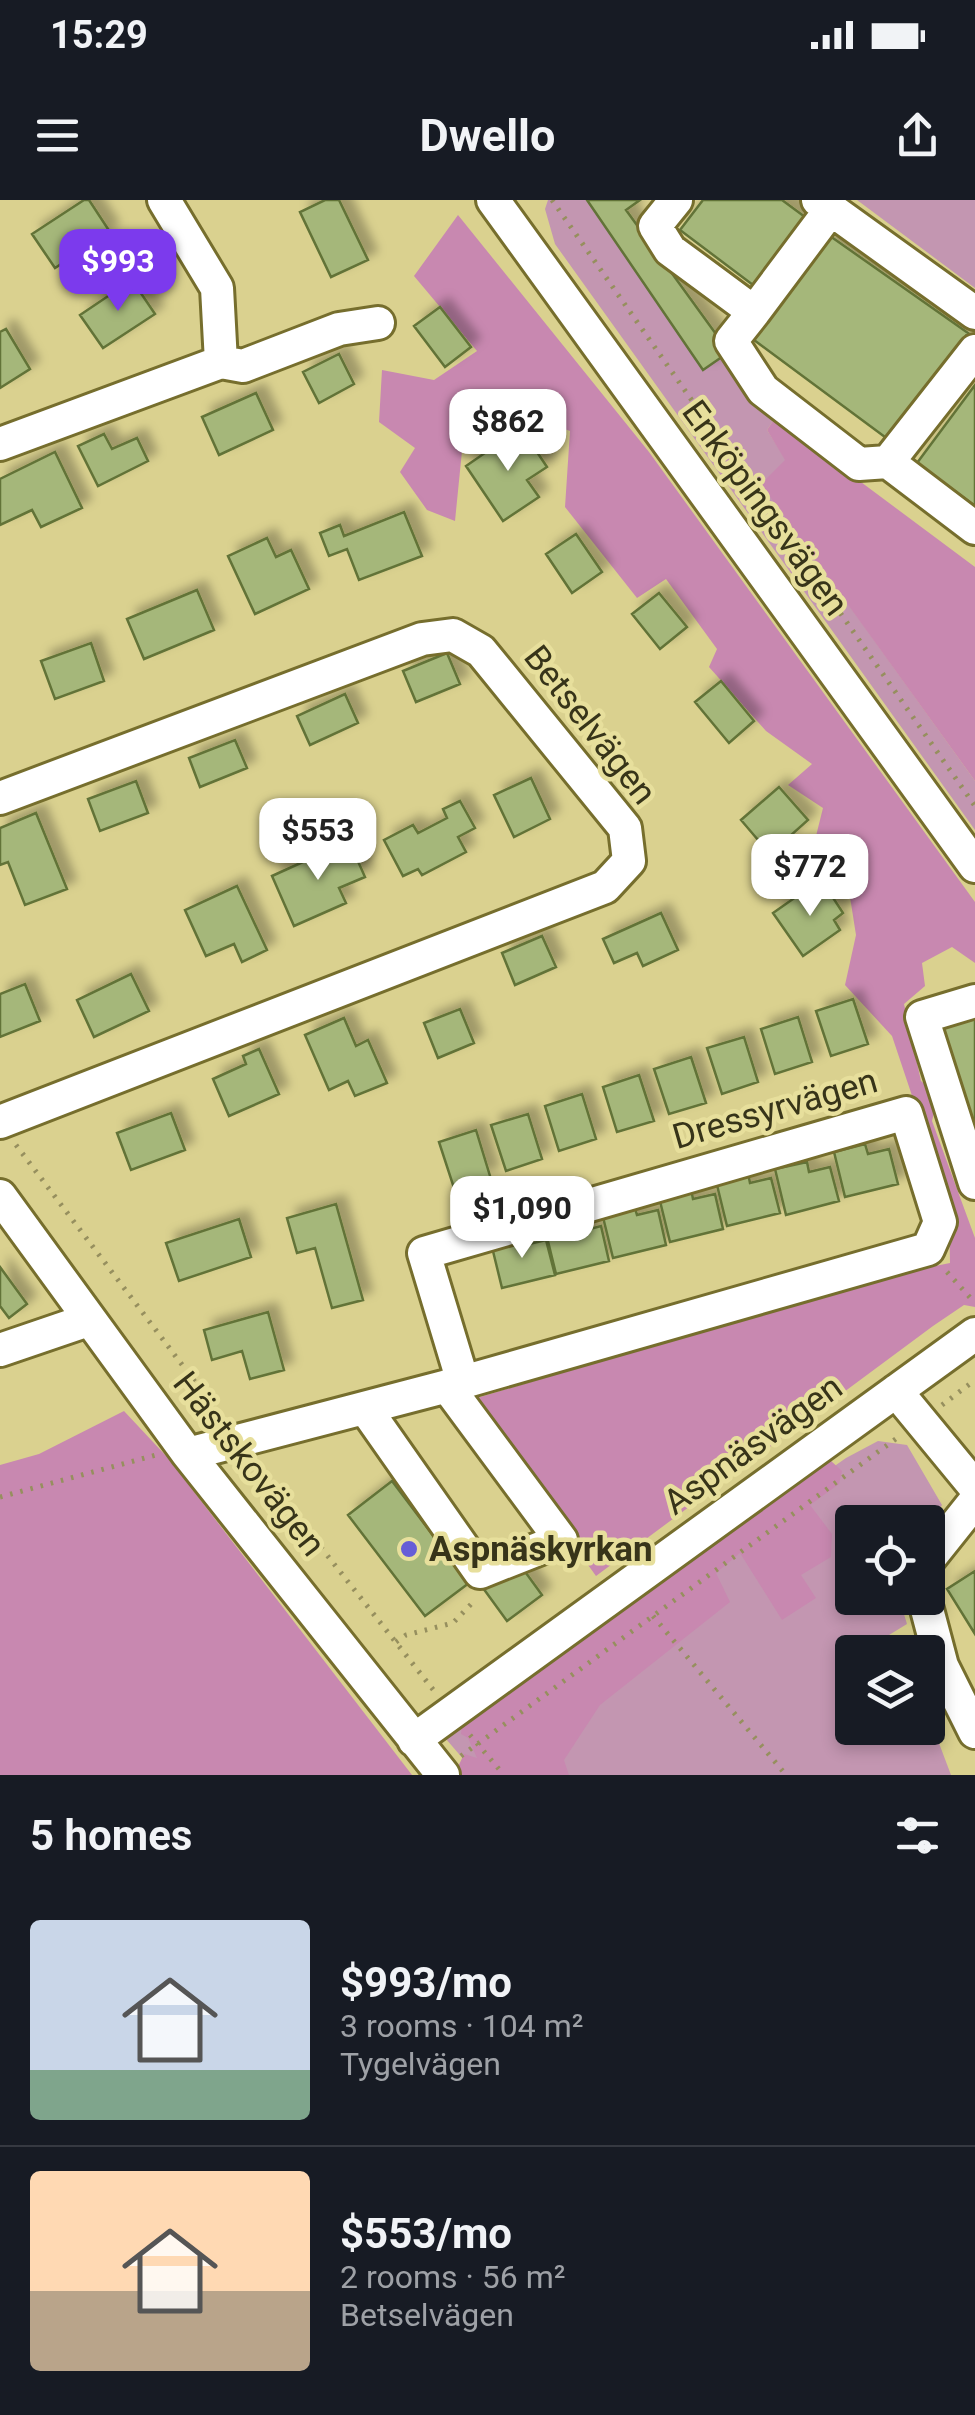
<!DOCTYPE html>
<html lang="en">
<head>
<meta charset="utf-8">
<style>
  :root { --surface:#171b24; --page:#242831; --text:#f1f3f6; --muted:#9ea1a6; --line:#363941; --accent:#7c3aed }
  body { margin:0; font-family:Roboto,sans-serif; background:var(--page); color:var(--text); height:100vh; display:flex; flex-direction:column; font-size:38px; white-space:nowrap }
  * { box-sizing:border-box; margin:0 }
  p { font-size:32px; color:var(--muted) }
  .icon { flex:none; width:55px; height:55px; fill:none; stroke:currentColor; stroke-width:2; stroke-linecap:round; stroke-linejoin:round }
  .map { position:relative; height:1575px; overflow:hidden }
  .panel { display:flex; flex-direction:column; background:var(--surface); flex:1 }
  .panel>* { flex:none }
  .buttons { position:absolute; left:835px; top:1305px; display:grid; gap:20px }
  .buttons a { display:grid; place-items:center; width:110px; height:110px; border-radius:10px; background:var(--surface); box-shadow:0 5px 15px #0003; font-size:50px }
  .price { position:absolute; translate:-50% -85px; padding:0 22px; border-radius:20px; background:#fff; color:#222; font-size:32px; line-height:65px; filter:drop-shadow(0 2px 5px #0008) }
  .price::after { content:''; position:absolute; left:50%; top:60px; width:30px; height:22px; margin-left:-15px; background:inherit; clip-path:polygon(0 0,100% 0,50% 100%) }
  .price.active { background:var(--accent); color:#fff }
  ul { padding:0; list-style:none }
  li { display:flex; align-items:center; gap:30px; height:250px; padding:0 30px }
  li+li { border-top:2px solid var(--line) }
  li span { display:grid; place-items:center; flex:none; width:280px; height:200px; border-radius:10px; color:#555 }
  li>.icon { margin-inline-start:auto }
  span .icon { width:120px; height:120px; fill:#fffc; stroke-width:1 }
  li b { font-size:42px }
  h2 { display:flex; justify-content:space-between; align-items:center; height:120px; padding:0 30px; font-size:42px }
  .status { display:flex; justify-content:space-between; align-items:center; height:70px; padding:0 50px; background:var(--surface); direction:ltr }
  .status svg { height:28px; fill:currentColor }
  header { display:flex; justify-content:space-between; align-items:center; height:130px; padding:0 30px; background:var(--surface); font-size:45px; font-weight:700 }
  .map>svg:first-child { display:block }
  .green { fill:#c396b1 }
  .forest { fill:#c888b0 }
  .building { fill:#a5b77a; stroke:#627337; stroke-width:2.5; filter:url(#shadow) }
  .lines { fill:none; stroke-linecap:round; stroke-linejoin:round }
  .minor-casing { stroke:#766e2d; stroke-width:38 }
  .path { stroke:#968f5e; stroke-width:5; stroke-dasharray:2.5 8; stroke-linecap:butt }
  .minor { stroke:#fff; stroke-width:32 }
  .poi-dot { fill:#665dd7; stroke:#e7df9c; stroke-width:4 }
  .labels { text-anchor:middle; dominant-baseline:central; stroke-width:9; stroke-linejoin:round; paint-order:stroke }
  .street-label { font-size:35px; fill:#373419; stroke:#e7df9c }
  .poi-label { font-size:35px; font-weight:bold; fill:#373419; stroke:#e7df9c; text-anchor:start }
</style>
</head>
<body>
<div class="status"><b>15:29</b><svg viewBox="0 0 49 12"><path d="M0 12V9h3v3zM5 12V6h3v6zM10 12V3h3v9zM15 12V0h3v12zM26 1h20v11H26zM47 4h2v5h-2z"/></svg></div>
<header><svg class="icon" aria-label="menu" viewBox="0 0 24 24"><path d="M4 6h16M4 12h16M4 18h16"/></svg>Dwello<svg class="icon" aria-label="share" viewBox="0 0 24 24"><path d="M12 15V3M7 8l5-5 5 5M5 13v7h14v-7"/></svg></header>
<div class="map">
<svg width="975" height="1575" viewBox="0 0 975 1575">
  <defs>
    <filter id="shadow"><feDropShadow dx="9" dy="-9" stdDeviation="5" flood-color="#0004"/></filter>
  </defs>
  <rect width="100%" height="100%" fill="#dad18f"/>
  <!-- green -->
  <path class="green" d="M548,0h39l116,170 22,-15 50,63 -8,12 19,30 -24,24 213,297v49l-420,-586 -10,-35z
    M857,0h118v88z
    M878,1241l29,4 35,60 -14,22v-5h-76v76h47l8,26 -18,11 10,17h-47v76h76v-14l23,61h-474l-31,-36 400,-281z"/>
  <!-- forest -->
  <path class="forest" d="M458,15l191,237 326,450v61l-23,-16 -30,16 3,23 -21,18 17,77 17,14 -6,26 43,117v69l-11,-2 -31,21 -337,250 -126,-176 416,-124 64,-13 -1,-57 -57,-170 -47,-51 11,-50 -6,-38 -26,-12 -50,-4 40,-37 9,-36 -35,-23 24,-21 -46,-33 -57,-64 8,-18 -51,-70 -29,19 -72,-91 5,-76 -49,-18 -58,28 -8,80 -28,-11 -27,-38 15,-24 -36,-26 3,-52 52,10 43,-29 -63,-75z
    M775,218l200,149v214l-214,-297 24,-24 -18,-30z
    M124,1211l44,47 244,317h-412v-310l39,-11z
    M830,1260l12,11 -3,13 -29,21 22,29 -1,23 -30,18 15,23 -34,22 -42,-67 -24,20 14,29 -130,103 -36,55 5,15h-107l-5,-6 7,-15 13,4 -9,-20 -7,-4 2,-20z"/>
  <!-- building -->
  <path class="building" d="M84,0h5l21,32 -55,36 -23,-34z
    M325,0h14l29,60 -37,17 -31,-65z
    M587,0h53l-14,10 103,142 -26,18z
    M703,0h79l23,17 -52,68 -73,-55z
    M830,36l138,97 -79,107 -135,-100z
    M132,80l23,34 -52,34 -23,-33z
    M440,107l31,40 -26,20 -31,-41z
    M6,129l24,40 -30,19v-56z
    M339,154l15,30 -35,19 -16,-31z
    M975,185v121l-58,-43z
    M256,193l17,37 -54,25 -17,-38z
    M521,228l26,39 -20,13 12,17 -36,24 -37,-55z
    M104,234l8,15 25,-11 11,23 -50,25 -20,-40z
    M55,252l27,56 -41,19 -9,-17 -32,15v-46z
    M404,312l18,44 -63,24 -12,-31 -18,7 -9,-23 20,-8 4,11z
    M576,334l26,38 -30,21 -26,-39z
    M267,338l9,19 15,-7 18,39 -54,25 -27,-58z
    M197,390l17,40 -70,29 -17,-40z
    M659,393l28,34 -27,22 -28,-35z
    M91,443l13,38 -49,18 -14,-38z
    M447,453l13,31 -44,18 -13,-31z
    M721,481l33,40 -25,22 -34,-41z
    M345,494l13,29 -48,22 -13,-29z
    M235,540l12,28 -47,19 -11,-29z
    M531,578l19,41 -36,18 -20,-42z
    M136,581l12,32 -48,18 -12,-32z
    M779,587l29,33 -38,34 -29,-34z
    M460,601l15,27 -17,9 8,15 -44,23 -4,-6 -15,7 -19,-36 29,-15 5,8 29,-15 -4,-9z
    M36,613l31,76 -42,16 -17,-43 -8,3v-37z
    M349,641l16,36 -26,11 7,15 -52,23 -22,-50z
    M237,686l30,64 -25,12 -8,-18 -28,12 -21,-46z
    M810,687l7,11 11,-8 15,23 -9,7 6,10 -37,26 -30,-43z
    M661,713l17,37 -35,16 -6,-13 -23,10 -11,-24z
    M542,736l14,31 -41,18 -13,-32z
    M131,774l18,37 -55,26 -17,-37z
    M25,784l15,37 -40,16v-43z
    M853,799l15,45 -37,12 -15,-45z
    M460,809l14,34 -36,15 -14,-35z
    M975,816v137l-39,-125z
    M798,817l14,45 -37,12 -14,-45z
    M344,818l12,28 12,-6 19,43 -32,13 -7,-15 -19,9 -24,-55z
    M744,837l14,45 -36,12 -15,-46z
    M259,849l20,45 -50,22 -16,-37 33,-15 -3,-8z
    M691,857l15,46 -37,11 -15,-45z
    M639,875l15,46 -37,11 -14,-45z
    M582,894l14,45 -37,12 -14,-45z
    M171,913l14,37 -54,20 -14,-37z
    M528,914l14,45 -36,12 -15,-46z
    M476,930l14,46 -36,12 -15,-46z
    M865,944l3,10 21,-5 9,35 -53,13 -11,-45z
    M807,962l2,10 21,-5 9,34 -53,14 -11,-46z
    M748,973l2,10 21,-5 9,35 -53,13 -11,-45z
    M691,989l2,10 22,-5 8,35 -53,13 -11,-45z
    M336,1004l27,96 -31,8 -17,-60 -18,5 -10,-35z
    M634,1005l3,10 21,-5 8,35 -53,13 -11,-45z
    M239,1019l12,38 -72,24 -13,-38z
    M577,1021l2,11 22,-6 8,35 -53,13 -11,-45z
    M522,1035l3,10 21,-5 9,35 -53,13 -11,-45z
    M0,1067l27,37 -18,14 -9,-12z
    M268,1112l16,58 -34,9 -8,-28 -30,9 -8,-30z
    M392,1281l77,102 -44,33 -77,-101z
    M518,1362l24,33 -35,26 -24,-33z
    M975,1371v63l-28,-45z"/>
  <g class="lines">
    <defs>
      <path id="minor" d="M164,0l53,88 4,74
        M493,0l482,666
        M676,0l-21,26 15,24 84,62 -23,29 32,49 96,74 29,-2 87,66
        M818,0l157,113
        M754,112l77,-103
        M0,244l221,-82 22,4 96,-37 39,-6
        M888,262l87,-111
        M0,598l422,-159 31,-4 28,16 144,177 4,33 -24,26 -605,235
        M975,801l-53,16 53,166
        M0,996l188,258 255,321
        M0,1150l88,-30
        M896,1191l79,96
        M365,1208l115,164 81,-32 -114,-154
        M188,1254l275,-72 465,-133 12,-27 -34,-109 -482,140 39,129
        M928,1360l47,-59
        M924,1398l18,68 33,66
        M414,1540l561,-406"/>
    </defs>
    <!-- minor casing -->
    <use href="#minor" class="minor-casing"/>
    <!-- path -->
    <path class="path" d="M552,0l423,606
      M16,945l204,270
      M947,1072l28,31
      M942,1205l33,-25
      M256,1265l179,227
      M0,1297l156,-42
      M653,1416l133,159
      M396,1442l10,-7 47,-12 22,-23
      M470,1535l34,40
      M461,1556l436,-318"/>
    <!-- minor -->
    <use href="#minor" class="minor"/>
  </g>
  <!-- markers -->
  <circle class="poi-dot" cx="409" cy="1349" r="10"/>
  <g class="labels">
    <!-- street labels -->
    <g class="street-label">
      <text transform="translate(765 308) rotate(54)">Enköpingsvägen</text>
      <text transform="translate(590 525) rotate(52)">Betselvägen</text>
      <text transform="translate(775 909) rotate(-16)">Dressyrvägen</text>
      <text transform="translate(753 1245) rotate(-36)">Aspnäsvägen</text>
      <text transform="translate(249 1264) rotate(52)">Hästskovägen</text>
    </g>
    <!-- poi labels -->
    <g class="poi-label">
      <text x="429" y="1349">Aspnäskyrkan</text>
    </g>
  </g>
</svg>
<div class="buttons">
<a><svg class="icon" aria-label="locate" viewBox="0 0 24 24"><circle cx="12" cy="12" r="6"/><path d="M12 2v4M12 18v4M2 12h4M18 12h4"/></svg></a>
<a><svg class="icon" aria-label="layers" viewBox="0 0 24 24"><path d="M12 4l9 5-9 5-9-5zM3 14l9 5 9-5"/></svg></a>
</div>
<b class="price active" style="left:118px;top:114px">$993</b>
<b class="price" style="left:508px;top:274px">$862</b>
<b class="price" style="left:318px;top:683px">$553</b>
<b class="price" style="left:810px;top:719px">$772</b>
<b class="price" style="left:522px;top:1061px">$1,090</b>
</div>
<section class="panel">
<h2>5 homes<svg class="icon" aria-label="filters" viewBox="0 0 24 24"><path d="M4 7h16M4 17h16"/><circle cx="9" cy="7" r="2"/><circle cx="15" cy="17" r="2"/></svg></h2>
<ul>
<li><span style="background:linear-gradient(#c9d6e8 75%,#7fa58c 0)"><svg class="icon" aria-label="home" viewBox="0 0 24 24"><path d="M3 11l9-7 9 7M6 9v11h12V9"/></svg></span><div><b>$993/mo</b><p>3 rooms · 104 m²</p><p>Tygelvägen</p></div></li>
<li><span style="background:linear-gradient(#ffd9b3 60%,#b9a48a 0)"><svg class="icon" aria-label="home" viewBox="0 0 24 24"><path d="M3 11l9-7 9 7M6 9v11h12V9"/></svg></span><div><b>$553/mo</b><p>2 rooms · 56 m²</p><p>Betselvägen</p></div></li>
</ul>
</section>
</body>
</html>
